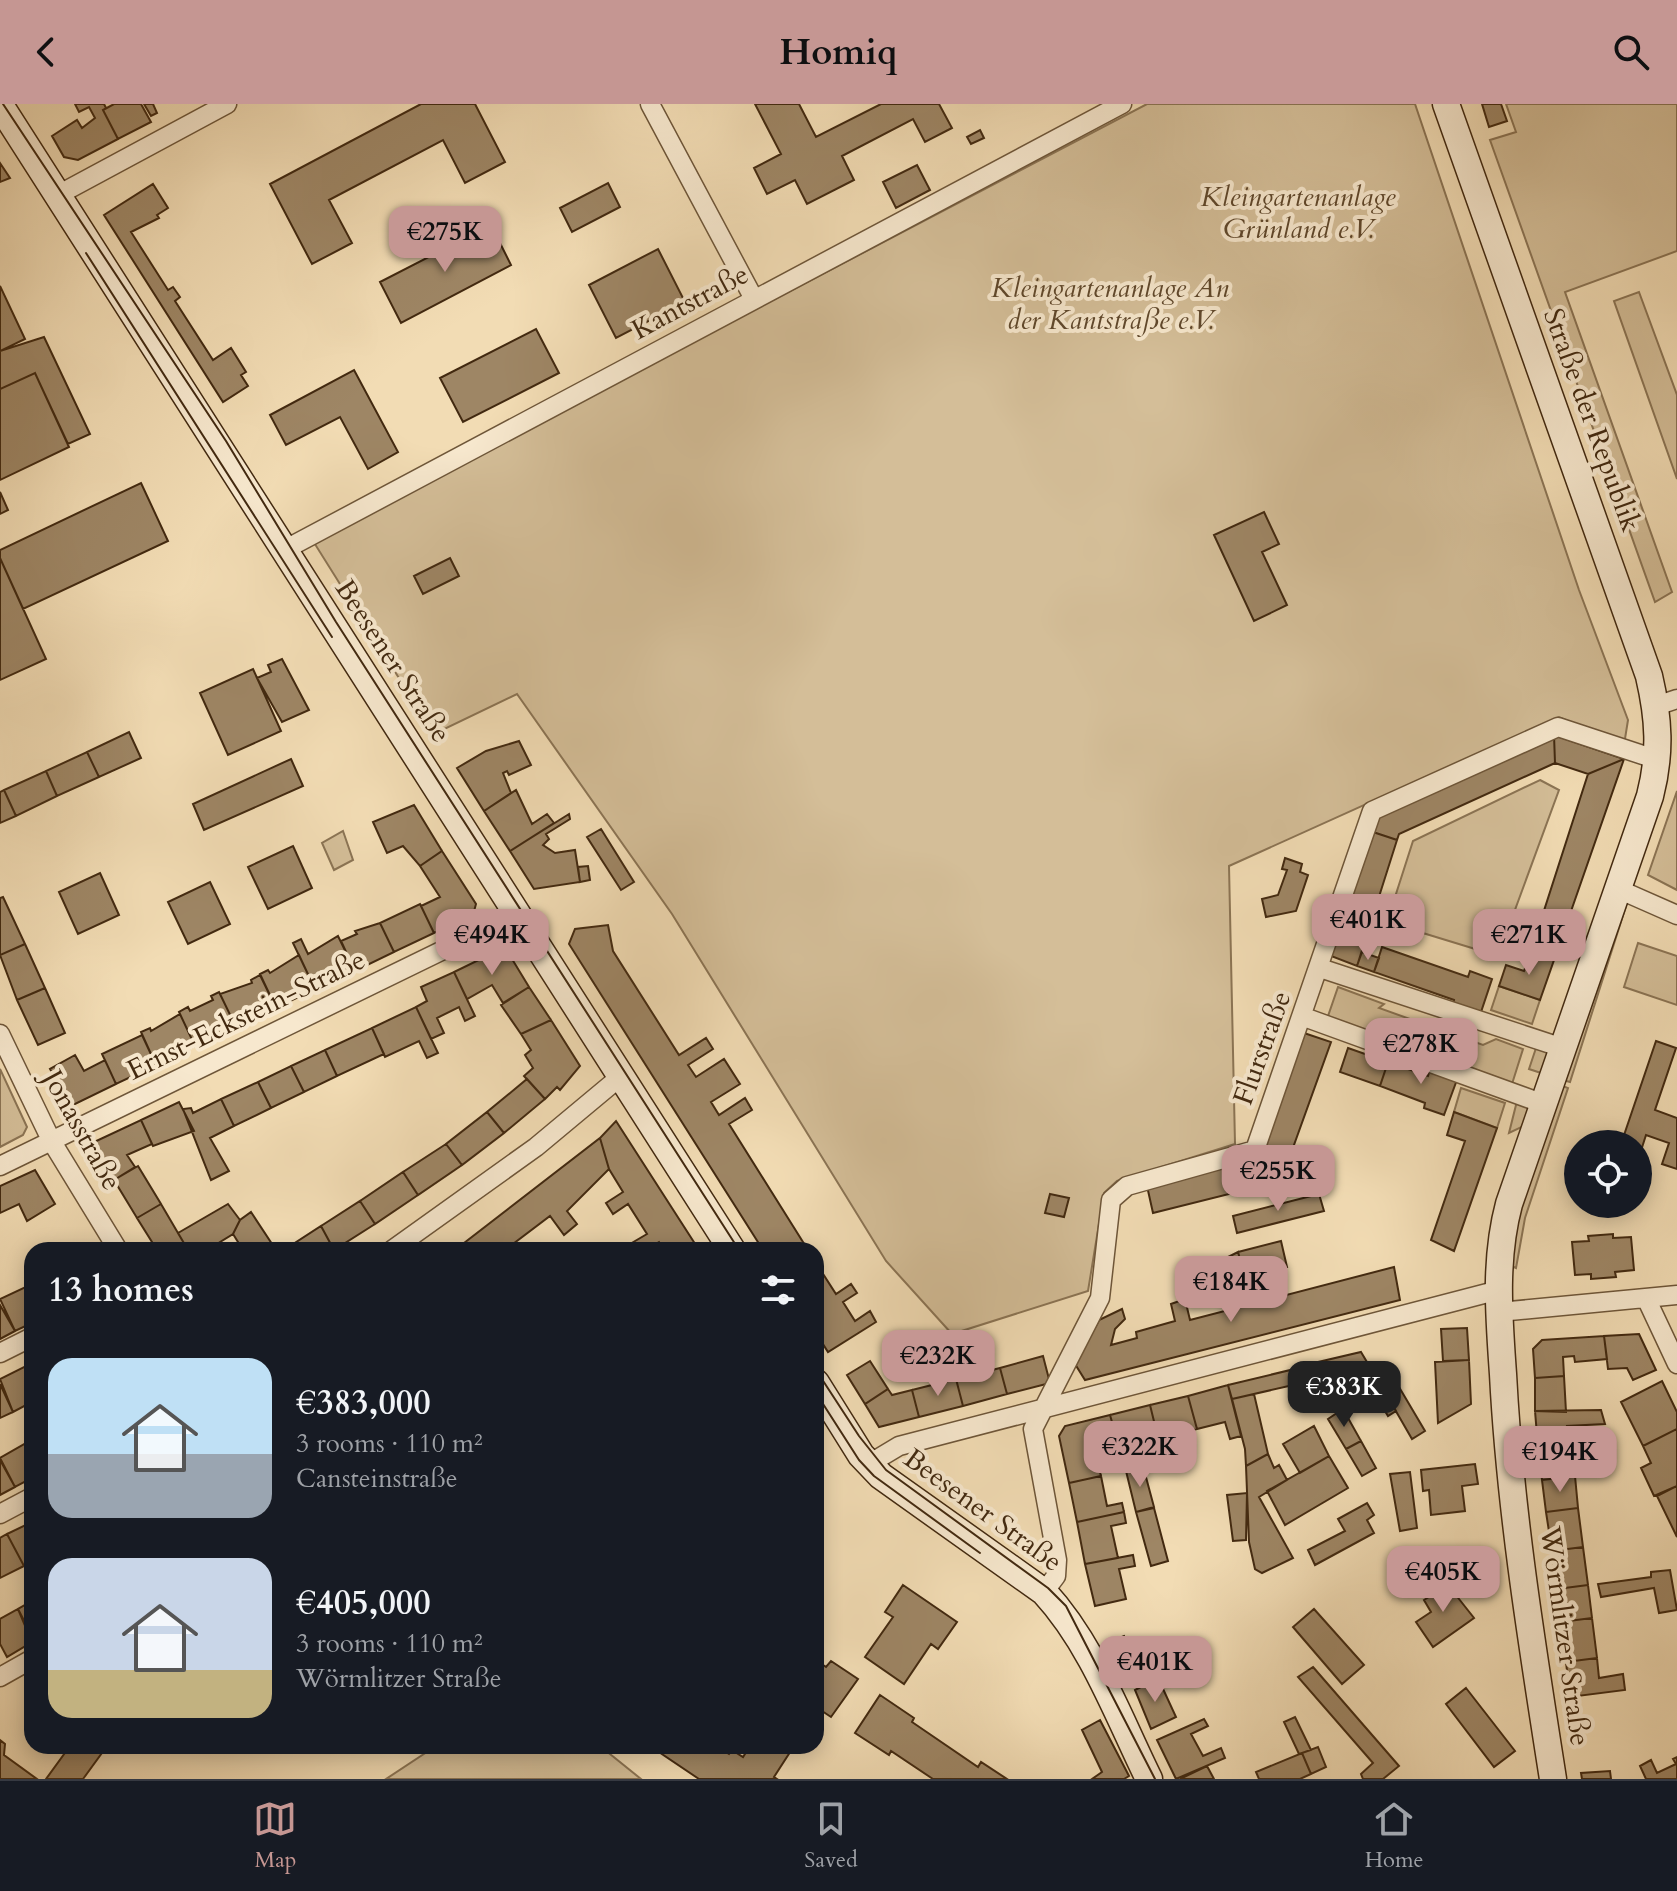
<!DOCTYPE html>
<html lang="en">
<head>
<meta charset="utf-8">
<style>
  :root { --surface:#171b24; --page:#20242c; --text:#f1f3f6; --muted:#9ea1a6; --line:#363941; --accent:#c59692 }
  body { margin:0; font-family:Cardo,serif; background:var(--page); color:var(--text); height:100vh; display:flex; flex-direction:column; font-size:30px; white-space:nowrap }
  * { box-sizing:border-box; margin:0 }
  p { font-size:26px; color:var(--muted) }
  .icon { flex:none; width:44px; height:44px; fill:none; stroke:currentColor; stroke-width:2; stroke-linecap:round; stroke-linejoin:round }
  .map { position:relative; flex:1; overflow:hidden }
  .panel { position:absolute; left:24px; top:1138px; width:800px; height:512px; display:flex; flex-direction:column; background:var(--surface); border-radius:24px; box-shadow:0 4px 20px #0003 }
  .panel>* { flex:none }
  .fabs { position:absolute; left:1564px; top:1026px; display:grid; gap:16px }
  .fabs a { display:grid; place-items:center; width:88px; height:88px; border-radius:50%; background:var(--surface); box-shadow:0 4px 20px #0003; font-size:40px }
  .price { position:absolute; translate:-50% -68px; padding:0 18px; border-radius:16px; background:var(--accent); color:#111; font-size:26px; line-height:52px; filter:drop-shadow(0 2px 4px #0008) }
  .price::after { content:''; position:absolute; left:50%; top:48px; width:24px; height:18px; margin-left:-12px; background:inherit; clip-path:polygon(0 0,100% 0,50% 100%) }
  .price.active { background:#222; color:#fff }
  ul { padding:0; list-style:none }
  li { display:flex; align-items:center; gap:24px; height:200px; padding:0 24px }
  li span { display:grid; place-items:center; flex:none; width:224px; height:160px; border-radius:24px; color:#555 }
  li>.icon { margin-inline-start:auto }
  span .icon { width:96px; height:96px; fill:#fffc; stroke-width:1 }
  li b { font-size:34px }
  h2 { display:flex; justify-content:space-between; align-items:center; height:96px; padding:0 24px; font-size:34px }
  header { display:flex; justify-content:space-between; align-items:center; height:104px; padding:0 24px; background:var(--accent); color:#111; font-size:36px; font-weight:700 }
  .tab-bar { display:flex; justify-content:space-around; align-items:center; height:112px; border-top:2px solid var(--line); background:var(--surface); font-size:22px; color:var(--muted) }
  .tab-bar a { display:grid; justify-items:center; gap:4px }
  .tab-bar .active { color:var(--accent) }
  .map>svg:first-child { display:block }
  .green { fill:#d4be98; stroke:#8b7454; stroke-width:2 }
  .building { fill:#9e8665; stroke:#422910; stroke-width:2 }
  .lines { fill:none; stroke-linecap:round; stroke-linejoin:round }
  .street-casing { stroke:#6e5639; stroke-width:21 }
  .secondary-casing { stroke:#422910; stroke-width:29 }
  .street { stroke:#f7e8ce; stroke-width:18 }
  .secondary { stroke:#f7e8ce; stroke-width:26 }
  .tram { stroke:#422910; stroke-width:2 }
  .labels { text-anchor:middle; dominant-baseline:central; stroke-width:8; stroke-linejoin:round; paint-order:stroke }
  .park-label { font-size:28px; font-style:italic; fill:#5f472b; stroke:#f7e8ce }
  .street-label { font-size:28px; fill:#422910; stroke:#f7e8ce }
</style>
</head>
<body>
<header><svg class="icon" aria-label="back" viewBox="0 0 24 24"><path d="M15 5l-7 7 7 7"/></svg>Homiq<svg class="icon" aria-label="search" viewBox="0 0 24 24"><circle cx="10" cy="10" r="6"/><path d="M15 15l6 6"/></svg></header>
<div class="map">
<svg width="1677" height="1675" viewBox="0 0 1677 1675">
  <rect width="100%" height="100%" fill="#f2dcb4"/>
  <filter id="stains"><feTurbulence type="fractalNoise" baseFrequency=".0025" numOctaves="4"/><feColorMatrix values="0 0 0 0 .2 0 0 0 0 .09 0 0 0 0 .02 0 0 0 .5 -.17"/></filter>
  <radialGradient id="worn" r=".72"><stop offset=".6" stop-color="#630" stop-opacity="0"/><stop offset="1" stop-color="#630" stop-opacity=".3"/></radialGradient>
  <!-- green -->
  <path class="green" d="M1147,0h268l164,486 49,130 -4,25 -65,-28 -330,149 6,278 -118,37 -13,12 -16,98 -136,43 -66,-73 -214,-347 -155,-220 -83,40 -121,-193z
    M1506,0h171v147l-112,41 107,300 -17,10 -165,-462 26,-8z
    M1639,188l38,103v84l-63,-178z
    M1540,676l19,10 -61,166 -111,-34 26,-81z
    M1677,687v99l-29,-15z
    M343,727l10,29 -19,10 -12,-27z
    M1622,800l4,2 -56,176 -7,-2z
    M1638,839l39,13v49l-53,-18z
    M1499,882l41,14 -8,24 -41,-14z
    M1338,883l46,17 -5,4 104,37 13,-6 27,10 -11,35 -51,-18 12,-7 -72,-26 -15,7 -59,-21z
    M1537,941l7,3 6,9 -6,17 -15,-5z
    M0,965l27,58 -4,8 -23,12z
    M1560,981l8,3 -43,130 -9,50 -7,-3 8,-51z
    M1461,984l44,15 -8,25 -43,-16z
    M1517,997l8,2 5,9 -4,13 -17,8z
    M436,1642h164l41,33h-255z"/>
  <!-- building -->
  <path class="building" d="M75,0h29l2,4 -3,2 15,29 -40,21 -14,-3 -12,-21 25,-16 5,8 13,-10 -6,-11 -10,5z
    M114,0h27l10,18 -33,17 -15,-29z
    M144,0h9l4,9 -6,3z
    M421,0h54l30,58 -40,21 -22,-43 -114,60 23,43 -40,21 -42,-80z
    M755,0h44l17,33 65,-33h58l13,24 -27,14 -12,-23 -71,37 12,24 -47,24 -12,-24 -28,14 -13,-26 27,-14z
    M1482,0h19l6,17 -18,6z
    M980,26l4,8 -13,6 -4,-7z
    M0,59l10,15 -10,4z
    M917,61l13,25 -34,18 -13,-26z
    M608,79l12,24 -48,25 -12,-24z
    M153,80l15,24 -11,7 2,3 -28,14 37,58 5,-3 7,10 -5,4 38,59 18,-12 15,24 -5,3 7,11 -25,16 -119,-187z
    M491,121l20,40 -110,58 -21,-41z
    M658,145l27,53 -69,36 -27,-53z
    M0,182l25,53 -25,12z
    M536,225l23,44 -96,49 -23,-44z
    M44,233l46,97 -22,10 -33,-71 -35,16v-38z
    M354,266l44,82 -30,17 -28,-52 -54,28 -16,-30z
    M35,269l34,74 -69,33v-91z
    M141,379l27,58 -145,68 -23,-51v-8z
    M0,388l8,18 -8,4z
    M1264,408l15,32 -17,8 25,53 -33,16 -40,-86z
    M0,454l46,101 -46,21z
    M450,454l9,18 -36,18 -9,-18z
    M282,555l27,51 -27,12 -25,-44 14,-6 -3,-7z
    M253,565l28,62 -53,24 -28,-62z
    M129,628l12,26 -42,19 -12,-25z
    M1554,631l70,24 -36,15 -33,-11z
    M1554,631l1,28 -156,71 -2,6 -24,-8 6,-18z
    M519,637l12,24 -22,10 -2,-4 -4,2 8,20 -27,18 -27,-43 29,-17z
    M87,648l12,25 -42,19 -11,-25z
    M291,655l12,27 -99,44 -11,-26z
    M1624,655l-70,201 -23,-9 57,-177z
    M46,667l11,25 -41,20 -12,-26z
    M4,686l12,26 -16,7v-31z
    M516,686l16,34 15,-10 7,9 -44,28 -26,-40z
    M414,701l28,46 -22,15 -17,-20 -16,7 -14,-31z
    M569,710l1,5 -24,15 3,5 -6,6 12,8 20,-3 5,32 -46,7 -24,-38z
    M601,725l33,53 -13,8 -34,-53z
    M1373,728l24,8 -40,126 -26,-10z
    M293,742l19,42 -44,21 -20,-42z
    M442,747l34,53 -3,11 -39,18 -13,-27 19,-9 -20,-31z
    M1285,754l17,6 -2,8 8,3 -12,36 -30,6 -4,-18 16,-4 9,-25 -5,-1z
    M588,762l2,14 -10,2 -2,-15z
    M100,769l19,42 -41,19 -19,-42z
    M210,778l20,42 -42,20 -20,-42z
    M3,793l22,47 -25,11v-57z
    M420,800l14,29 -40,19 -14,-29z
    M380,819l14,29 -39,19 -14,-30 16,-7 -2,-3z
    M608,821l5,26 66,104 27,-17 7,11 -25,16 8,12 28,-18 16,25 -29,18 8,13 26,-17 7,12 -23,14 79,126h-45l-194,-306 6,-15z
    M338,832l17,35 -40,18 -22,-46 8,-4 7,15z
    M25,840l20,44 -28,12 -17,-45z
    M1382,843l86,30 2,-6 22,8 -13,39 -27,-10 2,-8 -80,-28z
    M497,847l12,3 20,33 -26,16 -11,-18 -25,14 -13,-27z
    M1531,847l23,9 -14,40 -41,-14 7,-21 18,6z
    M1362,848l17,6 -5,14 -17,-6z
    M299,851l16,34 -39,19 -16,-34 8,-4 2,3z
    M454,868l21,44 -10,5 -6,-14 -22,11 7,15 -13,6 -15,-32 11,-6 -6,-14z
    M260,871l16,33 -40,19 -16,-33 32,-11 -1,-3z
    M529,883l22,33 -30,14 -20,-29z
    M45,884l20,45 -27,12 -21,-45z
    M219,888l17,35 -41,19 -16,-34 9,-5 2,4 23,-11 -2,-4z
    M416,903l22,46 -11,5 -8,-17 -34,16 -13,-29z
    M180,910l15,32 -39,19 -15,-33 9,-4 1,3z
    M551,916l29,46 -20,24 -3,-3 -12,12 -21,-23 9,-8 -8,-13 6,-5 -10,-16z
    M372,924l12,26 -47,22 -12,-26z
    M1304,929l27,9 -50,139 -20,-25z
    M142,931l14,30 -40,19 -14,-30z
    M1656,937l20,7 -21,62 22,8v51l-15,-5 7,-21 -23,-8 -8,25v-16h-17z
    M1348,944l40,14 -8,24 -40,-14z
    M325,946l12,26 -33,16 -13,-26z
    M75,951l9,16 21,-11 11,24 -45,22 -21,-37z
    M1388,958l40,14 2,-7 28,8 -14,38 -20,-7 1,-5 -45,-17z
    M291,962l13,26 -33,16 -13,-26z
    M527,975l18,20 -41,34 -17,-21z
    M258,978l13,26 -37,18 -13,-27z
    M221,995l13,27 -24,12 19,33 -18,9 -28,-71 8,-1 2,5z
    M179,998l15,29 -41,15 -12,-26z
    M487,1008l17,21 -42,32 -16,-21z
    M1454,1008l43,16 -43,123 -23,-11 34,-99 -18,-6z
    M141,1016l11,24 -25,11 8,12 -21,13 -22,-37z
    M616,1017l83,129h-35l-5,-8 -14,8h-11l-4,-6 17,-10 -19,-30 -15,10 -7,-11 17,-11 -14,-23 -9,-31z
    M600,1034l9,31 -42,42 10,13 -13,11 -14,-19 -45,34h-50z
    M446,1040l16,21 -44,30 -15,-23z
    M1261,1052l20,25 -128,32 -6,-27z
    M138,1062l23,38 -24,14 -23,-38z
    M35,1066l20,34 -28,17 -8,-17 -19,9v-27z
    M403,1068l15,23 -43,29 -15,-23z
    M1050,1090l19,4 -5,19 -19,-4z
    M1319,1090l5,17 -87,22 -4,-17z
    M360,1097l15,23 -41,26 -13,-24z
    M161,1100l17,29 10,17h-31l-20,-32z
    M228,1100l12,16 -7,14 -26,16h-19l-10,-17z
    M251,1108l25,38h-33l-10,-16 7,-14z
    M321,1122l13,24h-50z
    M1613,1130v4l18,-1 3,33 -19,2 1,5 -25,2v-5l-16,1 -3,-33 17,-1 -1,-5z
    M1281,1137l6,26 -42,10 -7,-25z
    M1238,1148l10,35 -10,2 -4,-13 -18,5 4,13 -11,3 -7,-27z
    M816,1159l20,31 15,-10 6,9 -14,9 12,19 15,-10 6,11 -48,30 -12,-19z
    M1394,1163l6,33 -315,80 -10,-16 24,-44 23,-11 3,10 -10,10 -4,16 26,-7 -1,-6 39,-11 -4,-17 14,-5 5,21z
    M32,1180v39l-17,8 -15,-32z
    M0,1201l15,26 -15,8z
    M1467,1224l2,32 -26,1 -2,-32z
    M1639,1230l17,36 -23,10 -6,-12 -19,1 -4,-33z
    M1604,1232l3,23 -32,3 -1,-6 -11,1 1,19 -29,2 -2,-29 9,-9z
    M1361,1248l35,59 -8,5 -9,-15 -5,3 -7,-11 -7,5 -16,-26 -21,6 -5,-16z
    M1043,1252l7,27 -43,11 -7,-26z
    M1469,1256l2,44 -33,19 -3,-61z
    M870,1257l18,28 -23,15 -18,-29z
    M32,1259v39l-19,10 -13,-33z
    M1307,1262l4,15 -79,18 -4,-14z
    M1000,1264l7,26 -44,12 -7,-27z
    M1564,1272l2,36 -31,-1v-33z
    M956,1275l7,27 -44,11 -7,-27z
    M1662,1277l15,31v17l-34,17 -22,-44z
    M0,1280l13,28 -13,6z
    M1228,1281l13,51 -11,3 -5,-17 -28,7 -9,-33z
    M1399,1283l26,44 -13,8 -26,-45z
    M888,1285l4,6 20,-5 7,27 -40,10 -14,-23z
    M1254,1290l14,60 -22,12 -1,-17 -13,-50z
    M1188,1292l9,33 -28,7 4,16 -11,2 -12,-49z
    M1150,1301l12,49 -13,4 -4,-17 -26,6 -9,-32z
    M1343,1305l18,32 -15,8 -18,-30z
    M1601,1306l4,14 -38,2 2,17 -31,4 -3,-36z
    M1110,1311l9,32 -24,7 6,22 -32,7 -10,-47 6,-10z
    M1314,1322l15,30 -29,17 -17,-29z
    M1677,1325v57l-23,10 -13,-28 10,-5 -8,-17z
    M1361,1337l15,27 -14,8 -16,-27z
    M28,1338l4,8v28l-17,9 -15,-29z
    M1569,1339l2,17 17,-2 2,16 -48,6 -4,-33z
    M1268,1350l6,14 5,-3 8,15 -28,17 34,61 -31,15 -7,-4 -6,-27 -3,-76z
    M1329,1352l19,32 -63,37 -18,-34z
    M0,1356l15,27 -15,8z
    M1475,1360l3,20 -16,2 3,25 -34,4 -2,-25 -6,1 -2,-21z
    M1143,1362l11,41 -18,5 -10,-41z
    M1410,1368l7,56 -17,3 -10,-57z
    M1101,1372l6,30 15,-3 2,9 -47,10 -8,-39z
    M1575,1372l3,32 -32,4 -4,-32z
    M1677,1382v51l-20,-41z
    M1247,1389l-1,47 -13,1 -6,-46z
    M1367,1399l7,12 -7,5 7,13 -59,32 -7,-15 37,-19 -7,-12z
    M1154,1404l14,53 -17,5 -15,-54z
    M1578,1404l5,39 -31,4 -6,-39z
    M1124,1408l2,11 -15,3 7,32 -33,6 -8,-42z
    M32,1418v40l-8,4 -17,-32z
    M7,1430l17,32 -24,12v-40z
    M1583,1443l5,38 -31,4 -5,-38z
    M1133,1451l2,11 -16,3 7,30 -31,7 -10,-42z
    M1670,1466l7,40 -18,3 -5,-25 -53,9 -3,-13 53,-7v-5z
    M1444,1476l30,38 -41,29 -17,-25 15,-10 -7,-12 8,-5 -4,-5z
    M903,1481l54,37 -19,27 -7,-5 -27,40 -39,-27 28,-40 -8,-5z
    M1588,1481l4,33 -31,4 -4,-33z
    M32,1497v35l-14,-27z
    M18,1505l14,33 -25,15 -7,-13v-25z
    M1314,1505l50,56 -22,19 -49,-57z
    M1592,1514l5,40 -31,4 -5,-40z
    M1124,1532l9,21 -11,5 -10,-21z
    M1597,1554l2,20 24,-4 2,16 -55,7 -4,-35z
    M816,1556l10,7 5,-6 27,18 -27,38 -15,-10z
    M1313,1563l86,99 -16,13h-20l-2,-5 12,-11 -75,-86z
    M1158,1574l18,39 -25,12 -16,-39z
    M1466,1584l49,63 -21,16 -48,-63z
    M880,1591l34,23 -2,4 66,45 3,-5 26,17h-74l-42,-28 -2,4 -34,-22z
    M1295,1613l16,33 -12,4 -15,-32z
    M1204,1615l4,7 -17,8 12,22 18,-8 4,10 -49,21 -19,-39z
    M1100,1616l29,56 -5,3h-32l10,-7 -20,-42z
    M0,1636l5,4 -1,11 33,24h-37z
    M70,1642h37l-24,33h-37z
    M650,1642h66l13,8 3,-4 11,7 7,-11h44l-20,31 3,2h-78z
    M1318,1643l8,20 -15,7 -9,-21z
    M1302,1649l9,21 -11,5h-41l-3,-7z
    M1677,1653v22h-31l-6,-13 11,-6 6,13 19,-9 -3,-5z
    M1207,1662l7,13h-34z
    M1610,1667l1,8h-29l-1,-6z"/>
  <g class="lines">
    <defs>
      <path id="street" d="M650,0l104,195
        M56,92l171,-92
        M284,446l838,-446
        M1656,602l21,-7
        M1618,785l59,26
        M1320,864l243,80
        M1304,913l240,87
        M0,930l52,108 66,108
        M0,1062l517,-252
        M392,1146l144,-103 84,-70
        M1646,1194l31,66
        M1499,1208l178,-17
        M0,1249l32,-16
        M869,1360l30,-18 600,-156
        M0,1410l32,-17
        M1044,1488l12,-16 1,-16 -24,-131 67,-131 11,-98 16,-14 128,-36 117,-339 186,-84 100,33
        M0,1573l32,-18"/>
      <path id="secondary" d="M1446,0l203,572c10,43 12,77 1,120l-141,408c-15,56 -10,113 -6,170 7,135 29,271 50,405
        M0,1l732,1145
        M816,1279l45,72 20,21 163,116c48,52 74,124 105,187"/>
    </defs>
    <!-- street casing -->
    <use href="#street" class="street-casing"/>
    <!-- secondary casing -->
    <use href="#secondary" class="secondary-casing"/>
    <!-- street -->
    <use href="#street" class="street"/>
    <!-- secondary -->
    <use href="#secondary" class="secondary"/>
    <!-- tram -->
    <path class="tram" d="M3,0l223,337 110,181 403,628
      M86,149l246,384
      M816,1266l43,66 27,34 162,118 18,18 89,173
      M816,1289l43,67 15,16 106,77"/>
  </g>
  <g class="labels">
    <!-- park labels -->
    <g class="park-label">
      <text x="1298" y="93">Kleingartenanlage<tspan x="1298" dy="32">Grünland e.V.</tspan></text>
      <text x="1110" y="184">Kleingartenanlage An<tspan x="1110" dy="32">der Kantstraße e.V.</tspan></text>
    </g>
    <!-- street labels -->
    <g class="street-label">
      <text transform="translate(690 198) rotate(-28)">Kantstraße</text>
      <text transform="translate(1592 316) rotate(70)">Straße der Republik</text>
      <text transform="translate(393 557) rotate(57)">Beesener Straße</text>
      <text transform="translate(246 911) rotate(-26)">Ernst-Eckstein-Straße</text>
      <text transform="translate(1262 944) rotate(-70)">Flurstraße</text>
      <text transform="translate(82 1026) rotate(61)">Jonasstraße</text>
      <text transform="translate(983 1406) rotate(36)">Beesener Straße</text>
      <text transform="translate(1565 1532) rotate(82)">Wörmlitzer Straße</text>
    </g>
  </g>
  <rect width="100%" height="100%" filter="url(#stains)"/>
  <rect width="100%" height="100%" fill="url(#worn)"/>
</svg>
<div class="fabs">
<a><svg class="icon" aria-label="locate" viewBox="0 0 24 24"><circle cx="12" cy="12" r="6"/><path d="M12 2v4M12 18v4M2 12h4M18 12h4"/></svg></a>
</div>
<b class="price" style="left:445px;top:170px">€275K</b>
<b class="price" style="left:1368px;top:858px">€401K</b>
<b class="price" style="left:492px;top:873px">€494K</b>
<b class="price" style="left:1529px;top:873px">€271K</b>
<b class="price" style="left:1421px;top:982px">€278K</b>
<b class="price" style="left:1278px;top:1109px">€255K</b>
<b class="price" style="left:1231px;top:1220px">€184K</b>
<b class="price" style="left:938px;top:1294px">€232K</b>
<b class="price active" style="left:1344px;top:1325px">€383K</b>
<b class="price" style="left:1140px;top:1385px">€322K</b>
<b class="price" style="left:1560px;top:1390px">€194K</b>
<b class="price" style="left:1443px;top:1510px">€405K</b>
<b class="price" style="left:1155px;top:1600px">€401K</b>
<section class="panel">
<h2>13 homes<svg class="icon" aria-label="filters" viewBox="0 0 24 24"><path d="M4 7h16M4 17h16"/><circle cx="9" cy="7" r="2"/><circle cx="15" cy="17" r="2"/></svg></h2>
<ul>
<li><span style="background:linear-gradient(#bfe0f5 60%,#9aa5b1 0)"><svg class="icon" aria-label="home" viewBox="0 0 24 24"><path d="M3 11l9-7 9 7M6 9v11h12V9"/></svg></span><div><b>€383,000</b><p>3 rooms · 110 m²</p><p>Cansteinstraße</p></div></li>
<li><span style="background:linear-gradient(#c9d6e8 70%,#c2b280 0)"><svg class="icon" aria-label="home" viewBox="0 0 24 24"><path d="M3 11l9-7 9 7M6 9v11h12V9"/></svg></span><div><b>€405,000</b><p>3 rooms · 110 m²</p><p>Wörmlitzer Straße</p></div></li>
</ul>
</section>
</div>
<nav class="tab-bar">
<a class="active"><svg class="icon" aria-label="map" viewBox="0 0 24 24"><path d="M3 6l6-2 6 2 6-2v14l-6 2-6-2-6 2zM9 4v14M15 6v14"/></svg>Map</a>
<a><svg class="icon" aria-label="saved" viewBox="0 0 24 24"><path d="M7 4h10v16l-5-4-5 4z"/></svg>Saved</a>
<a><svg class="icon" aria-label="home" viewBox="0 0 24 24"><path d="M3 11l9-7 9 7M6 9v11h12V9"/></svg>Home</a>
</nav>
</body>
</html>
